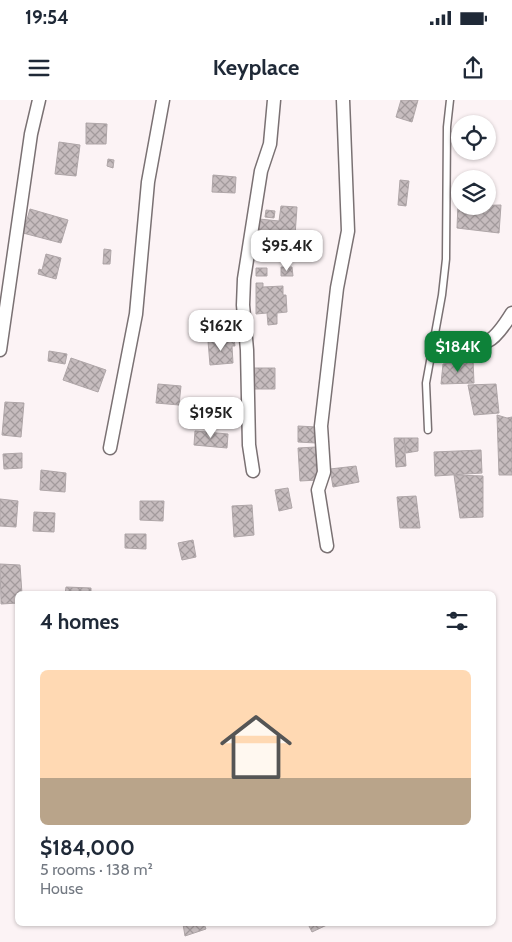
<!DOCTYPE html>
<html lang="en">
<head>
<meta charset="utf-8">
<style>
  :root { --surface:#fff; --page:#f6f6f7; --text:#1f2937; --muted:#747a83; --line:#e0e1e3; --accent:#0e8239 }
  body { margin:0; font-family:Cabin,sans-serif; background:var(--page); color:var(--text); height:100vh; display:flex; flex-direction:column; font-size:19px; white-space:nowrap }
  * { box-sizing:border-box; margin:0 }
  p { font-size:16px; color:var(--muted) }
  .icon { flex:none; width:28px; height:28px; fill:none; stroke:currentColor; stroke-width:2; stroke-linecap:round; stroke-linejoin:round }
  .map { position:relative; flex:1; overflow:hidden }
  .side { position:absolute; left:15px; top:491px; width:481px; height:335px; display:flex; flex-direction:column; background:var(--surface); border-radius:8px; box-shadow:0 1px 4px #0004 }
  .side>* { flex:none }
  .buttons { position:absolute; left:451px; top:15px; display:grid; gap:10px }
  .buttons a { display:grid; place-items:center; width:45px; height:45px; border-radius:50%; background:var(--surface); box-shadow:0 1px 4px #0004; font-size:25px }
  .price { position:absolute; translate:-50% -42px; padding:0 11px; border-radius:10px; background:#fff; color:#222; font-size:16px; line-height:32px; filter:drop-shadow(0 1px 2px #0008) }
  .price::after { content:''; position:absolute; left:50%; top:30px; width:15px; height:11px; margin-left:-8px; background:inherit; clip-path:polygon(0 0,100% 0,50% 100%) }
  .price.on { background:var(--accent); color:#fff }
  ul { padding:0; list-style:none }
  li { display:grid; align-content:center; gap:10px; height:265px; padding:0 25px }
  li+li { border-top:1px solid var(--line) }
  li span { display:grid; place-items:center; height:155px; border-radius:8px; color:#555 }
  li>.icon { margin-inline-start:auto }
  span .icon { width:90px; height:90px; fill:#fffc; stroke-width:1 }
  li b { font-size:21px }
  h2 { display:flex; justify-content:space-between; align-items:center; height:60px; padding:0 25px; font-size:21px }
  .status { display:flex; justify-content:space-between; align-items:center; height:35px; padding:0 25px; background:var(--surface); direction:ltr }
  .status svg { height:14px; fill:currentColor }
  header { display:flex; justify-content:space-between; align-items:center; height:65px; padding:0 25px; background:var(--surface); font-size:22px; font-weight:700 }
  .map>svg:first-child { display:block }
  .building { fill:url(#building-cross-hatch); stroke:#afa6a8 }
  .lines { fill:none; stroke-linecap:round; stroke-linejoin:round }
  .service-casing { stroke:#7a7173; stroke-width:9 }
  .minor-casing { stroke:#7a7173; stroke-width:15 }
  .service { stroke:#fff; stroke-width:6 }
  .minor { stroke:#fff; stroke-width:12 }
</style>
</head>
<body>
<div class="status"><b>19:54</b><svg viewBox="0 0 49 12"><path d="M0 12V9h3v3zM5 12V6h3v6zM10 12V3h3v9zM15 12V0h3v12zM26 1h20v11H26zM47 4h2v5h-2z"/></svg></div>
<header><svg class="icon" aria-label="menu" viewBox="0 0 24 24"><path d="M4 6h16M4 12h16M4 18h16"/></svg>Keyplace<svg class="icon" aria-label="share" viewBox="0 0 24 24"><path d="M12 15V3M7 8l5-5 5 5M5 13v7h14v-7"/></svg></header>
<div class="map">
<svg width="512" height="842" viewBox="0 0 512 842">
  <defs>
    <pattern id="building-cross-hatch" width="8" height="8" patternUnits="userSpaceOnUse" patternTransform="scale(1.25)"><rect width="8" height="8" fill="#c6bcbe"/><path d="M0 0l8 8M0 8l8-8" fill="none" stroke="#a29a9c"/></pattern>
  </defs>
  <rect width="100%" height="100%" fill="#fcf3f5"/>
  <!-- building -->
  <path class="building" d="M401,0h17l-6,22 -16,-5z
    M86,23l21,1 -1,20h-20z
    M59,42l21,3 -4,31 -21,-2z
    M108,59l6,1 -1,8 -6,-2z
    M213,75l23,2 -1,16 -23,-1z
    M400,80l9,1 -3,25 -8,-1z
    M458,104h2v2l41,-1 -2,28 -42,-5z
    M281,106l16,1 -3,43 -37,-3 2,-28 20,2z
    M30,109l38,11 -7,23 -38,-10z
    M266,110l9,1 -1,7 -9,-1z
    M104,149l7,1 -1,14h-7z
    M46,154l15,4 -5,21 -18,-5 1,-5 3,1z
    M281,167h11l1,9h-12z
    M256,168h11v8h-11z
    M256,183h7v4l20,-1v9h3l1,17 -10,1v11l-9,1 -1,-12 -11,1z
    M200,213l10,1 -1,20 -10,-1z
    M234,239l1,7h-3l1,17 -23,2 -2,-24z
    M49,251l18,3 -2,10 -17,-3z
    M71,258l35,12 -8,22 -35,-12z
    M473,260l1,23 -33,1 2,-20z
    M253,268h22v21h-22z
    M158,284l23,2 -2,19 -23,-2z
    M496,284l3,29 -25,2 -6,-30z
    M5,302l19,1 -3,34 -19,-2z
    M497,315l10,3 5,-1v58h-13z
    M298,326l19,1 -1,16 -18,-1z
    M195,331l33,3 -1,14 -33,-3z
    M394,338h10l2,28 -10,1z
    M404,338h14v13l-12,2z
    M316,347l2,33 -18,1 -2,-33z
    M481,350l1,23 -47,3 -1,-24z
    M22,353v15l-18,1 -1,-15z
    M356,366l3,16 -26,5 -3,-18z
    M41,370l25,3 -1,19 -25,-2z
    M454,375l29,1v41l-23,1z
    M288,388l4,20 -13,3 -4,-21z
    M416,396l4,32h-20l-3,-31z
    M0,399l18,2 -2,26 -16,-1z
    M140,401h24l-1,20 -23,-1z
    M252,405l2,30 -20,2 -2,-31z
    M34,412l21,1 -1,19 -21,-1z
    M125,434h21v15l-21,-1z
    M193,440l3,17 -14,3 -4,-17z
    M0,464l20,1 2,29h-4v9l-17,1z
    M66,487l25,1v6h-26z
    M183,824h21l2,5 -21,7z
    M308,824h21l-17,8z"/>
  <g class="lines">
    <defs>
      <path id="service" d="M428,330l-2,-47 16,-88 4,-36 1,-132 3,-27"/>
      <path id="minor" d="M469,249c8,-8 10,-4 19,-8 9,-4 19,-20 24,-28
        M0,250l31,-216 8,-34
        M110,348l26,-134 12,-132 15,-82
        M253,371l-4,-26 -2,-95 -4,-45 1,-26 17,-108 9,-27 4,-44
        M327,446l-9,-56 6,-18 -3,-46 16,-138 11,-57 -5,-131"/>
    </defs>
    <!-- service casing -->
    <use href="#service" class="service-casing"/>
    <!-- minor casing -->
    <use href="#minor" class="minor-casing"/>
    <!-- service -->
    <use href="#service" class="service"/>
    <!-- minor -->
    <use href="#minor" class="minor"/>
  </g>
</svg>
<div class="buttons">
<a><svg class="icon" aria-label="locate" viewBox="0 0 24 24"><circle cx="12" cy="12" r="6"/><path d="M12 2v4M12 18v4M2 12h4M18 12h4"/></svg></a>
<a><svg class="icon" aria-label="layers" viewBox="0 0 24 24"><path d="M12 4l9 5-9 5-9-5zM3 14l9 5 9-5"/></svg></a>
</div>
<b class="price" style="left:287px;top:172px">$95.4K</b>
<b class="price" style="left:221px;top:252px">$162K</b>
<b class="price on" style="left:458px;top:273px">$184K</b>
<b class="price" style="left:211px;top:339px">$195K</b>
<section class="side">
<h2>4 homes<svg class="icon" aria-label="filters" viewBox="0 0 24 24"><path d="M4 7h16M4 17h16"/><circle cx="9" cy="7" r="2"/><circle cx="15" cy="17" r="2"/></svg></h2>
<ul>
<li><span style="background:linear-gradient(#ffd9b3 70%,#b9a48a 0)"><svg class="icon" aria-label="home" viewBox="0 0 24 24"><path d="M3 11l9-7 9 7M6 9v11h12V9"/></svg></span><div><b>$184,000</b><p>5 rooms · 138 m²</p><p>House</p></div></li>
</ul>
</section>
</div>
</body>
</html>
